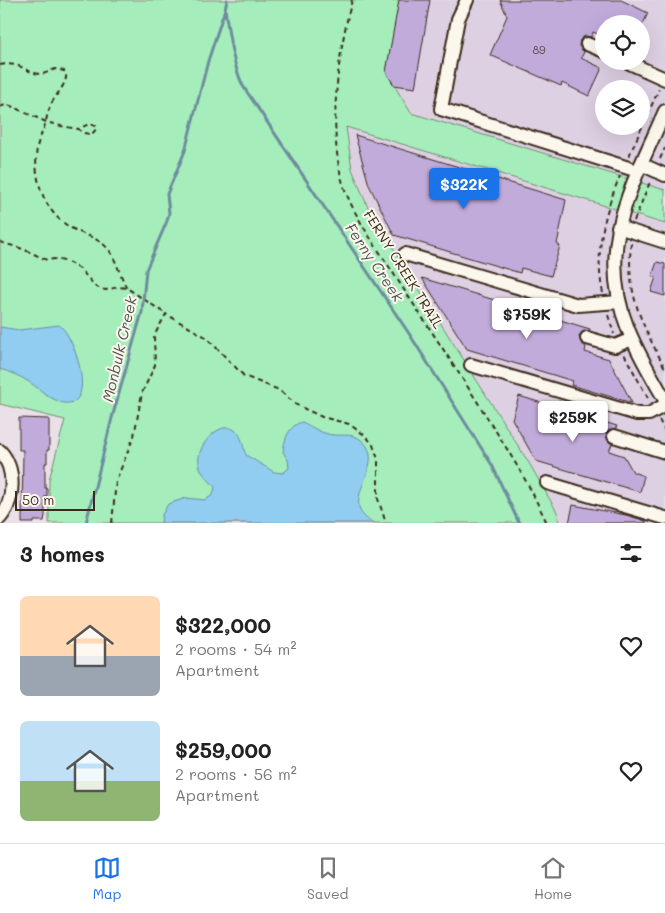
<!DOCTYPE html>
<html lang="en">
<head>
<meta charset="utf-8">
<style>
  :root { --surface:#fff; --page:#f6f6f6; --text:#222; --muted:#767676; --line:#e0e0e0; --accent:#1a73e8 }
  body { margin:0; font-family:Mali,sans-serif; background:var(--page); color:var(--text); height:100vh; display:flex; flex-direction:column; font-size:19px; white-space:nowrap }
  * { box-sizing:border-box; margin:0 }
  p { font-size:16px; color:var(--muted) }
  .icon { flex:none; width:28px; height:28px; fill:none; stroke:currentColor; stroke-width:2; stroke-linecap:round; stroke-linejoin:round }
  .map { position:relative; height:523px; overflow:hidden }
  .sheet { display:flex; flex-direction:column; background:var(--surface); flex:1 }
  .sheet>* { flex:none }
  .fabs { position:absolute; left:595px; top:15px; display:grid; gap:10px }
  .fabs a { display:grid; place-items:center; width:55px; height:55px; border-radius:50%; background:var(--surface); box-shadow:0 5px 20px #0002; font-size:25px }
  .scale { position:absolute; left:15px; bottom:12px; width:80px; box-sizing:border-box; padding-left:5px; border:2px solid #3b2a1e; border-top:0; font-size:14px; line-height:18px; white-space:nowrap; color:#3b2a1e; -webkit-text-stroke:4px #fbf7ec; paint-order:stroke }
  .price { position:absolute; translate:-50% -42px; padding:0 11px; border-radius:5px; background:#fff; color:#222; font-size:16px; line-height:32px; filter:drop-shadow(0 1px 2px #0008) }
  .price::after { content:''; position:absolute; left:50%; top:30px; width:15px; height:11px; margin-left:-8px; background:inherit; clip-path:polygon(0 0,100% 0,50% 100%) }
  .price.active { background:var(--accent); color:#fff }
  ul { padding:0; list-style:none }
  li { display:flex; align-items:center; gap:15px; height:125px; padding:0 20px }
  li span { display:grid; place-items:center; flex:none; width:140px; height:100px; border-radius:8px; color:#555 }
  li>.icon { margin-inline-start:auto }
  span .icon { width:60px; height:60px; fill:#fffc; stroke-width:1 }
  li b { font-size:21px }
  h2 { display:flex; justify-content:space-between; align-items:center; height:60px; padding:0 20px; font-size:21px }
  .menu { display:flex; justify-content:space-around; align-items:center; height:70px; border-top:1px solid var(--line); background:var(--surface); font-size:14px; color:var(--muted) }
  .menu a { display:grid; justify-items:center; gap:2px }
  .menu .active { color:var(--accent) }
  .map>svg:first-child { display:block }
  .built { fill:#ded0e3; fill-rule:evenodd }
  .green { fill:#a5eebc; stroke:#708c6d }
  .water { fill:#90cdf1; stroke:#6e8c9d }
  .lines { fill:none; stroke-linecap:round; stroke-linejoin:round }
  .stream { stroke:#6e8c9d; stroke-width:3 }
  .building { fill:#c1abdb; stroke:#3b2a1e }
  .minor-casing { stroke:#3b2a1e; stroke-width:16 }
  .path { stroke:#3b2a1e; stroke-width:2; stroke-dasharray:5 4; stroke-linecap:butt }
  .minor { stroke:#fbf7ec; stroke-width:12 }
  .labels { text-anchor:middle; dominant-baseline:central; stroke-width:4; stroke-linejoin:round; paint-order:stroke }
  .number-label { font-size:11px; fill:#5c4a4d }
  .street-label { font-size:14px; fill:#3b2a1e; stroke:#fbf7ec }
  .water-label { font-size:15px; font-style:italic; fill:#505353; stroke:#fbf7ec }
</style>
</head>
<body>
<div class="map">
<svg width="665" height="523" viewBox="0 0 665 523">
  <rect width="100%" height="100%" fill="#eae0e7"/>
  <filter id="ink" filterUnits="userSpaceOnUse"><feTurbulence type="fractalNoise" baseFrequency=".02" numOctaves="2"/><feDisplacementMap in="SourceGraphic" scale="10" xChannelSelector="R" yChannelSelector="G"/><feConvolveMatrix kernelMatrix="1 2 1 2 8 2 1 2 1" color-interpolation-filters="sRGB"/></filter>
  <g filter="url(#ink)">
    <!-- built -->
    <path class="built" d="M400,0h265v190l-254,-77 -25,-41zM604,24h37v37h-37zM604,89h37v37h-37z
      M346,127l319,97v299h-106l-2,-11 -28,-49 -160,-253 -17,-41z"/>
    <!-- green -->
    <path class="green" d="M0,0h400l-14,72 25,41 254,77v34l-319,-97 6,42 17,41 160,253 28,49 2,11h-510v-43l16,-60 -65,-16z"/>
    <!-- water -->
    <path class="water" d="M59,325c14,8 37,75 10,78 -13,2 -29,-14 -40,-21 -9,-6 -19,-10 -29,-13v-42l19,3z
      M302,422c11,5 19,12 32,13 9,1 17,-2 26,4 33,24 -28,64 14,84h-213l1,-8 6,-11 18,-6 19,2 8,-5 2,-8c-6,-7 -14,-13 -16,-23 -4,-18 24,-49 39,-31 5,6 5,15 8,22l28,17 9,1 6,-5 -1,-8 -5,-8c1,-12 6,-27 19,-30z"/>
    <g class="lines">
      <!-- stream -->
      <path class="stream" d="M225,9c4,26 7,53 18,77l167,249 82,130 27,58
        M86,523l26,-105 30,-106 4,-42 21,-49 2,-8 -2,-19 18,-43 23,-90 17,-52 2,-9"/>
    </g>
    <!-- building -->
    <path class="building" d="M399,0h31l-15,88 -21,-3 -8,-13z
      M500,0h121l27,13 -5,11h-39v13l-11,-5 -2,5 -6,-1 -5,4 -1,6 5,6 -3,6 21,10 -13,28 -27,-13 -1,3 -71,-31 17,-39z
      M355,135l211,65 -9,44 3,2 -9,30 -30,-8 -1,5 -126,-38 -25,-50z
      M657,262l8,2v32l-14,-4 5,-15 -4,-1z
      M422,278l168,51v1l-8,2 -3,4 2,7 5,4 -1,5 24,7 23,44 -61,-18 2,-4 -106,-32z
      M519,396l98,30 -1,2 -7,2 -3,4 2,7 4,3 -3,7 15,5 9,16 11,4 -4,16 -104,-31 -24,-42z
      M19,418l30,1v31h-2v13h-2v25h2v8h-2v20l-1,5h-10v2h-12l1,-73h-4z
      M573,505l53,10 20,6v2h-77z"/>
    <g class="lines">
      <defs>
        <path id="minor" d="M467,0l-9,19 -17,90 197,62
          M587,44l17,7
          M625,61l40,18
          M665,111c-33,75 -70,135 -37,218 10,25 24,48 37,71
          M641,164l24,11
          M618,227l47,15
          M405,254l173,51 41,-3
          M587,338l28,8 17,-7
          M471,365l166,49h12l16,-9
          M614,436l51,16
          M0,451c16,18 15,49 0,67
          M547,483l118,35"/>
      </defs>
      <!-- minor casing -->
      <use href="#minor" class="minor-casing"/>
      <!-- path -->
      <path class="path" d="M352,0c-14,52 -24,128 -10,180 8,32 37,70 55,99 40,61 81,122 119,185l15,26 16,33
        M0,65c22,-4 26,9 41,9 5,0 10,-4 15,-5l8,2 2,2c2,12 -12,22 -16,34 -2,5 -3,9 -4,14 -2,9 -7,17 -9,26 -4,31 6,66 36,82 13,7 27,9 36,21 6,7 12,28 18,38
        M0,107l5,-2 6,1 35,16 15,4 17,3 5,4 9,1 5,-6 -1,-2 -7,-2 -11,5
        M629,156l30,-67
        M660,159l5,-11
        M634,221l16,-39
        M0,242l23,7 24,11 8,-1 13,3 12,7 15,17 6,3 5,1 12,-3 9,1 39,26
        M631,243c-5,52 11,81 34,125
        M603,293c-9,-40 1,-80 17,-117
        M608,315l6,19
        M624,354l25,46
        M659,420l6,11
        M112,523l4,-42 18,-45 8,-43 13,-28 -1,-29 12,-22 40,23 38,39 35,14 16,14 10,5 17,8 27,7 17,12 7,9 5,14v40l8,24"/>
      <!-- minor -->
      <use href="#minor" class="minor"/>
    </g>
  </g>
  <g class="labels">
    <!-- number labels -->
    <g class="number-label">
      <text x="539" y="49">89</text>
    </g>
    <!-- street labels -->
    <g class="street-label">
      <text transform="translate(404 269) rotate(58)">FERNY CREEK TRAIL</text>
    </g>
    <!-- water labels -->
    <g class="water-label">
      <text transform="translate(375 262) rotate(56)">Ferny Creek</text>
      <text transform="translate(119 349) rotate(-77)">Monbulk Creek</text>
    </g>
  </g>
</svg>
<div class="fabs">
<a><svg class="icon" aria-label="locate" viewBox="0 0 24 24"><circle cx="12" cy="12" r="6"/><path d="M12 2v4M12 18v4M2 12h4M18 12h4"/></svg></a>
<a><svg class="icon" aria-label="layers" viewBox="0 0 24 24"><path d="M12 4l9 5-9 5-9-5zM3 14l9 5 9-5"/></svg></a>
</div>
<div class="scale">50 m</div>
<b class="price active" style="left:464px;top:210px">$322K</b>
<b class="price" style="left:527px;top:340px">$759K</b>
<b class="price" style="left:573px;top:443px">$259K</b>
</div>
<section class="sheet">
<h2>3 homes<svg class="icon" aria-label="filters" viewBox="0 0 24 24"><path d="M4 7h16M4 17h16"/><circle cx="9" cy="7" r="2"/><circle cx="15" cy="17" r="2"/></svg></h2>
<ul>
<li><span style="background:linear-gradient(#ffd9b3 60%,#9aa5b1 0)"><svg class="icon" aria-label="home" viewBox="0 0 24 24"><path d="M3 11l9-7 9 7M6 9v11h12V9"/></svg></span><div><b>$322,000</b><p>2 rooms · 54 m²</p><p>Apartment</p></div><svg class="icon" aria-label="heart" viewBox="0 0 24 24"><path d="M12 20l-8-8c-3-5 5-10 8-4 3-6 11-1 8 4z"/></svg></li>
<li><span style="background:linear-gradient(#bfe0f5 60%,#8fb573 0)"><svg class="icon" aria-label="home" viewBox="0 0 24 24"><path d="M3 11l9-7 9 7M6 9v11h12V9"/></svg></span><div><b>$259,000</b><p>2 rooms · 56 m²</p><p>Apartment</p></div><svg class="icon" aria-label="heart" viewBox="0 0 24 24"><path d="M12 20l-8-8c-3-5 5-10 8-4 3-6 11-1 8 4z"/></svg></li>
</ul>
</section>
<nav class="menu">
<a class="active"><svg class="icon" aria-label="map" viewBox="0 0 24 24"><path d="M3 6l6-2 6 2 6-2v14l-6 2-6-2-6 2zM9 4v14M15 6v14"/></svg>Map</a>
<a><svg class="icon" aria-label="saved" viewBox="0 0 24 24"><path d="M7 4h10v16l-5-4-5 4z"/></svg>Saved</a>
<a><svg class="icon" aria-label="home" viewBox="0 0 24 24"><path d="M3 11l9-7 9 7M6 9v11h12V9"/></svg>Home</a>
</nav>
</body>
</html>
